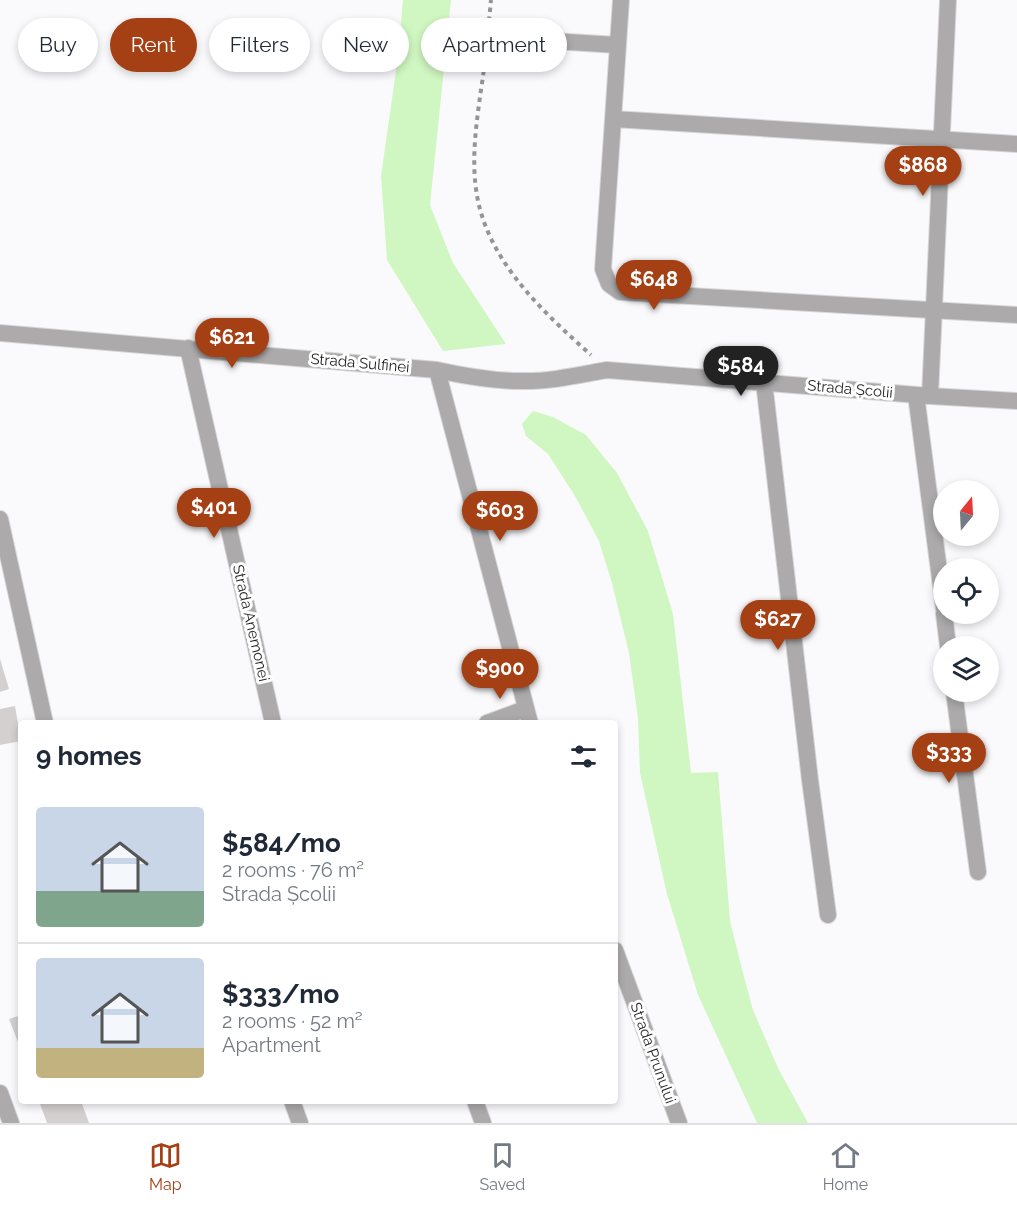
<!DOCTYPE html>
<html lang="en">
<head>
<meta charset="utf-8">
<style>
  :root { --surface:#fff; --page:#f2f2f3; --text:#1f2937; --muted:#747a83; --line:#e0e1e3; --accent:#a53f14 }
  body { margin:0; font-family:Raleway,sans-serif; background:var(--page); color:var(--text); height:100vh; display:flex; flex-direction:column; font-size:22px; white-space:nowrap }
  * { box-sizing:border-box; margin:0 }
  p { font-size:20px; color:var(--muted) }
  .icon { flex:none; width:33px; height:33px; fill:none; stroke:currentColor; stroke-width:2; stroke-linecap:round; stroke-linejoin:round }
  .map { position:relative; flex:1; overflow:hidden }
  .drawer { position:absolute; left:18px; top:720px; width:600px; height:384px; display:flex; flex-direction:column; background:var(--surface); border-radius:6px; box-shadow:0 3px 9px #0003 }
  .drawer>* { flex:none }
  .banner { position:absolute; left:18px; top:18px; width:600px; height:54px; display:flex; gap:12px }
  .needle { width:39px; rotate:18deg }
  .buttons { position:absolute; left:933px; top:480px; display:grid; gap:12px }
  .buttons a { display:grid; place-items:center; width:66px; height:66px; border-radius:50%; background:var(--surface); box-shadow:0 3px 9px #0003; font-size:30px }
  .price { position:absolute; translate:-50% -51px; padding:0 14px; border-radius:21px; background:var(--accent); color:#fff; font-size:20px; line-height:39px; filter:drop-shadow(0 2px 3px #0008) }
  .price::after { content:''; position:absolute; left:50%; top:36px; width:18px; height:14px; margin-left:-9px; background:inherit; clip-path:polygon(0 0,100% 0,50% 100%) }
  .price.selected { background:#222; color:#fff }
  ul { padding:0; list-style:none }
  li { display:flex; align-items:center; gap:18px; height:150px; padding:0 18px }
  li+li { border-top:2px solid var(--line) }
  li span { display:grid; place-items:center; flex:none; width:168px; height:120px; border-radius:6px; color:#555 }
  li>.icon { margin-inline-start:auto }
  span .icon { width:72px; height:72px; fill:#fffc; stroke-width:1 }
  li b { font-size:26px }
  h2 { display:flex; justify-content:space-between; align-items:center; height:72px; padding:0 18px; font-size:26px }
  .tag { padding:0 21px; border-radius:27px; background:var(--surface); box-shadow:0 3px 9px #0003; font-size:21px; line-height:54px }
  .tag.selected { background:var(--accent); color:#fff }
  .dock { display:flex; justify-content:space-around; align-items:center; height:84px; border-top:2px solid var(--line); background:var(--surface); font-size:16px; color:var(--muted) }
  .dock a { display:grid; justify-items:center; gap:3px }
  .dock .selected { color:var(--accent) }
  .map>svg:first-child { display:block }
  .green { fill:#d0f6c1 }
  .building { fill:#d3d0cf }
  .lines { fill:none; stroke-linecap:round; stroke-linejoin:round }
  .minor-casing { stroke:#d7d7d9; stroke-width:18 }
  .path { stroke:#959597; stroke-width:4; stroke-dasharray:4.5 4.5; stroke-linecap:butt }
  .minor { stroke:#acaaab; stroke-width:16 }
  .labels { text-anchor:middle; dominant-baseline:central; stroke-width:6; stroke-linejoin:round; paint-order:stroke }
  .street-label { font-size:15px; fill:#1e1e1f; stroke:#fff }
</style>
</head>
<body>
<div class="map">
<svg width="1017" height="1123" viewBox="0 0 1017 1123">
  <rect width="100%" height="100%" fill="#fafafd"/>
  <!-- green -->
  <path class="green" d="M403,0h48l-21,205 23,58 53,81 -63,7 -56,-91 -6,-84 17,-119z
    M533,411l20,6 33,18 31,38 31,58 25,83 18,159 27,-1 12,149 13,52 10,37 25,58 30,55h-51l-59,-128 -31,-101 -27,-121 -2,-55 -9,-65 -17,-70 -13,-42 -24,-45 -27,-42 -22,-18 -4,-12z"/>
  <!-- building -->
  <path class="building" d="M0,659l9,30 -9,3z
    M15,706l6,35 -21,4v-36z
    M21,1015v35l-12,-31z
    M39,1101h42l8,22h-42z"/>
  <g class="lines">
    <defs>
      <path id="minor" d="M621,0l-18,269 6,15 11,8 397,23
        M487,37l130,8
        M613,119l404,25
        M0,333l437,37c27,6 55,11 83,11 29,1 59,-6 87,-11l323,26 87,5
        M188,348l85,375
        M437,370l93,353
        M764,382l46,398 18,135
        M916,395l28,214
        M930,396l18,-396
        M0,519l45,204
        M944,614l4,32
        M954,692l24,180
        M487,723l38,-14
        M615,950l64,173
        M0,1093l11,30
        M292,1101l8,22
        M475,1101l8,22"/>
    </defs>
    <!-- minor casing -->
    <use href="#minor" class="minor-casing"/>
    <!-- path -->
    <path class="path" d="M489,21l2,-21
      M486,53c-5,44 -16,92 -10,136 9,70 66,122 115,166"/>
    <!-- minor -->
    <use href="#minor" class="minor"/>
  </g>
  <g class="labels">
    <!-- street labels -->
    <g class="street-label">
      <text transform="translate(360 363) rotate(5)">Strada Sulfinei</text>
      <text transform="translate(850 389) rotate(5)">Strada Școlii</text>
      <text transform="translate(251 623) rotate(77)">Strada Anemonei</text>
      <text transform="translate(653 1053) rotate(70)">Strada Prunului</text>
    </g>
  </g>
</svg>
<div class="buttons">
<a><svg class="needle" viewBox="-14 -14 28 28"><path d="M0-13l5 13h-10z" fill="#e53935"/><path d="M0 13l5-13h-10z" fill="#747a83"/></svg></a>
<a><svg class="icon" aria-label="locate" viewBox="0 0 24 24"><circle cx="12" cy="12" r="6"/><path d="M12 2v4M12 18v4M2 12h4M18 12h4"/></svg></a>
<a><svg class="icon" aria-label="layers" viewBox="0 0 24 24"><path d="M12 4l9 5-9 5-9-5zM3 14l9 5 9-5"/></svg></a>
</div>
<b class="price" style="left:923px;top:197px">$868</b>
<b class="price" style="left:654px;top:311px">$648</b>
<b class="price" style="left:232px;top:369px">$621</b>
<b class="price selected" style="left:741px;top:397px">$584</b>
<b class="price" style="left:214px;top:539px">$401</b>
<b class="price" style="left:500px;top:542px">$603</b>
<b class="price" style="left:778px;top:651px">$627</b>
<b class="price" style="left:500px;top:700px">$900</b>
<b class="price" style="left:949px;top:784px">$333</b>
<div class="banner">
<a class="tag">Buy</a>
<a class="tag selected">Rent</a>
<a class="tag">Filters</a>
<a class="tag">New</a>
<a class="tag">Apartment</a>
</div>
<section class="drawer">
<h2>9 homes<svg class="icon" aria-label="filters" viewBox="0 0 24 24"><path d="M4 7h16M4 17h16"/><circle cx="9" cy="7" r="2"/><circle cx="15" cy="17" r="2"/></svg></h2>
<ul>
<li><span style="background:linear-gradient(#c9d6e8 70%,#7fa58c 0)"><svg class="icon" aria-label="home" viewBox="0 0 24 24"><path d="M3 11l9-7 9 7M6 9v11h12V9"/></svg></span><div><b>$584/mo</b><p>2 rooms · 76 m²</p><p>Strada Școlii</p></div></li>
<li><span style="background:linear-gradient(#c9d6e8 75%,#c2b280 0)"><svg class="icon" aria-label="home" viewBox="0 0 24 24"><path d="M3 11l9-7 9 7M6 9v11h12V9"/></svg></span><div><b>$333/mo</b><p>2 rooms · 52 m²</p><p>Apartment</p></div></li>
</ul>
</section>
</div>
<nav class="dock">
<a class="selected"><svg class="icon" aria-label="map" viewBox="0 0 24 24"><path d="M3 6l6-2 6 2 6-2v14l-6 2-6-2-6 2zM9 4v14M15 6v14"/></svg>Map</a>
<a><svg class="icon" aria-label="saved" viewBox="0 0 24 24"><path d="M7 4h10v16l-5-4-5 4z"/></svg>Saved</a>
<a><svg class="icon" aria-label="home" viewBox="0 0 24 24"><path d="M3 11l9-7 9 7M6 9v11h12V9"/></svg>Home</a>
</nav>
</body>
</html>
